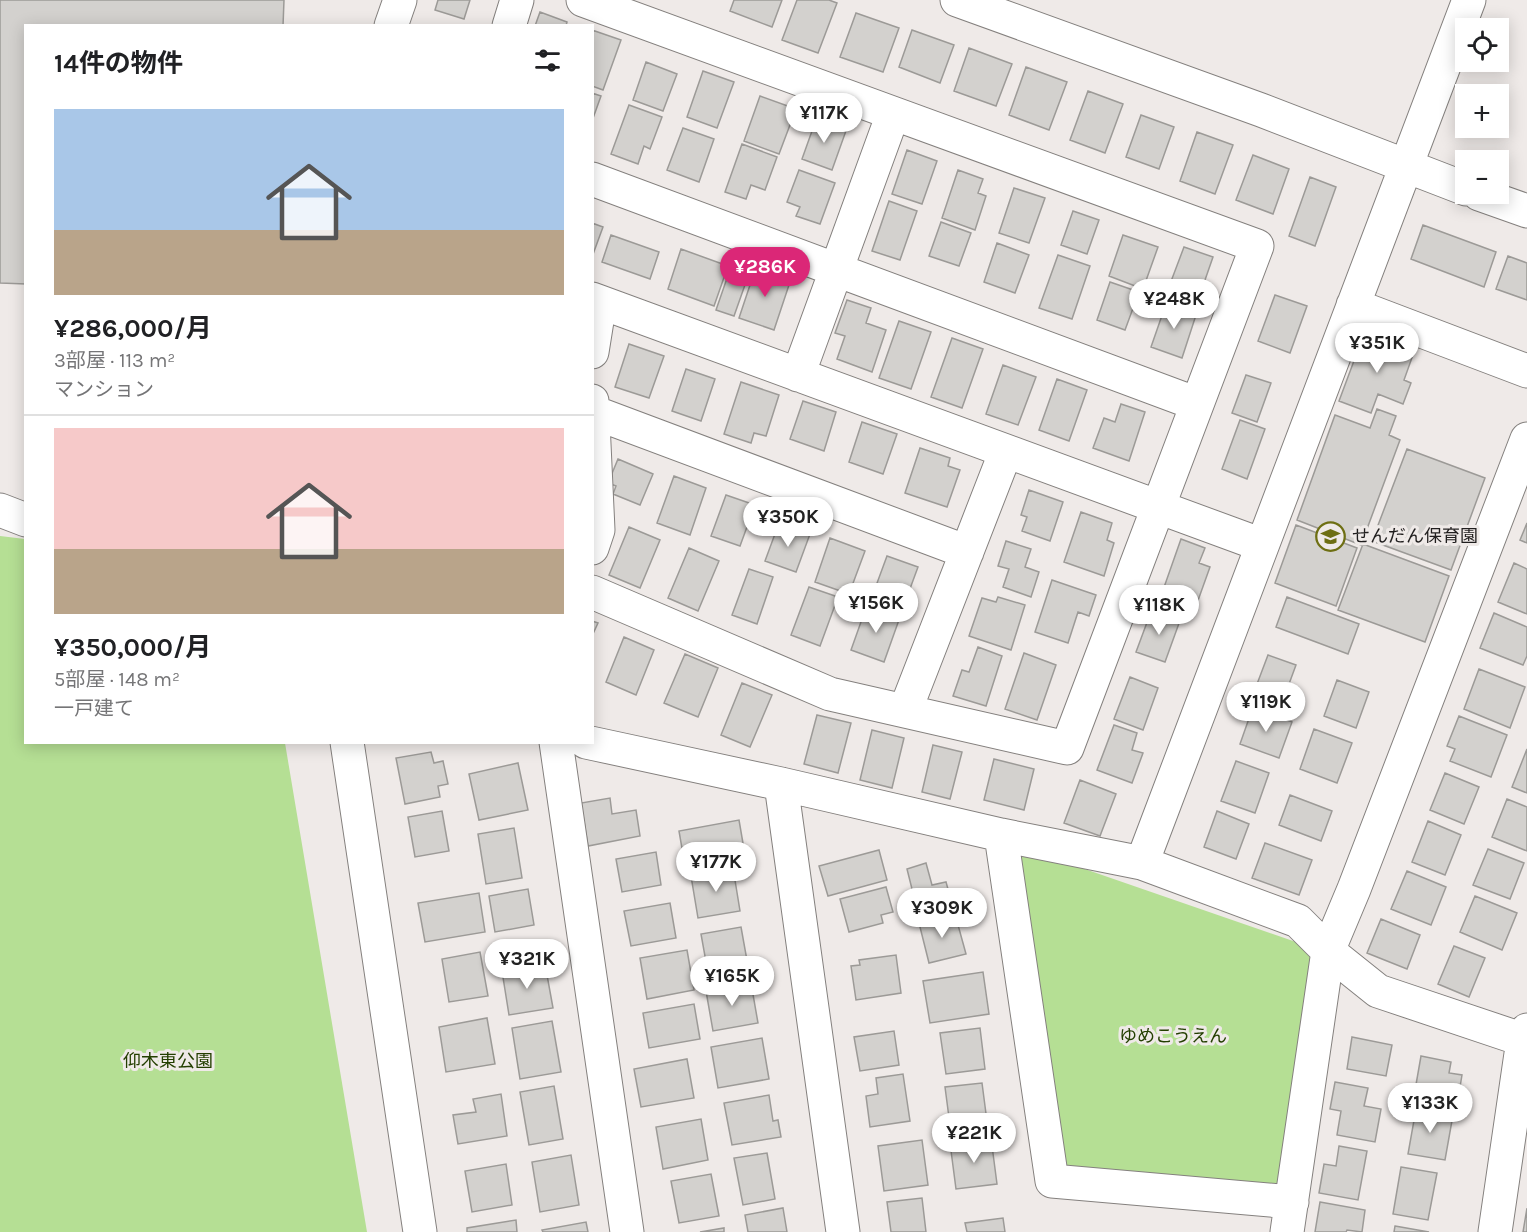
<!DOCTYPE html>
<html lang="ja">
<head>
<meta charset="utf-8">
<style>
  :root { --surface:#fff; --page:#f2f2f2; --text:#202124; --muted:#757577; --line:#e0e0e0; --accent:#db2777 }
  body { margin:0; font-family:Karla,"Noto Sans JP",sans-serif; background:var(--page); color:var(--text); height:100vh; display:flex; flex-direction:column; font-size:22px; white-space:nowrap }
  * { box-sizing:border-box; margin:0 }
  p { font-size:20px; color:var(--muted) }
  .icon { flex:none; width:33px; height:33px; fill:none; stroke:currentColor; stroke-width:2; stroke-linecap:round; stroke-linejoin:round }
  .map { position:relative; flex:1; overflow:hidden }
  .drawer { position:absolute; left:24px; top:24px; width:570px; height:720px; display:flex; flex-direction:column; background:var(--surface); border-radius:0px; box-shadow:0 3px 15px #0003 }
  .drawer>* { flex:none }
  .buttons { position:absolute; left:1455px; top:18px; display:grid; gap:12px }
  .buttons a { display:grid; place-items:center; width:54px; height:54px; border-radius:0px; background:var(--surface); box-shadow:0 3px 15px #0003; font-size:30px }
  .price { position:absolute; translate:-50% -51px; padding:0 14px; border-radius:21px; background:#fff; color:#222; font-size:20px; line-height:39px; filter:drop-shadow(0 2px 3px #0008) }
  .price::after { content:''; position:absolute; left:50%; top:36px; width:18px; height:14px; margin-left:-9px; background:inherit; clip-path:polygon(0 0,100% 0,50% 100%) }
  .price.current { background:var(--accent); color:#fff }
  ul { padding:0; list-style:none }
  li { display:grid; align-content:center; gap:12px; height:318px; padding:0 30px }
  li+li { border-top:2px solid var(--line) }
  li span { display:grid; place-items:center; height:186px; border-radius:0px; color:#555 }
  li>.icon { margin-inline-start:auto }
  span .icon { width:108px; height:108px; fill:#fffc; stroke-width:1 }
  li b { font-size:26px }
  h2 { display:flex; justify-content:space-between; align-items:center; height:72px; padding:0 30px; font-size:26px }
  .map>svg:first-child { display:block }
  .green { fill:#b5df94 }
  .building { fill:#d3d1ce; stroke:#9c9a97; stroke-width:1.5 }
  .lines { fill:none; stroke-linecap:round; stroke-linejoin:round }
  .minor-casing { stroke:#84807e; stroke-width:35 }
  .minor { stroke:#fff; stroke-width:33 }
  .labels { text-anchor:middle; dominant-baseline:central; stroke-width:6; stroke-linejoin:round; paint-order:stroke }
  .poi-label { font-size:18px; fill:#201e1e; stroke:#efeae8; text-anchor:start }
  .park-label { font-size:18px; fill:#233f00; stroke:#efeae8 }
</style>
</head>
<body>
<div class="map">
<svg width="1527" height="1232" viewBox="0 0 1527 1232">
  <rect width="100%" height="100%" fill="#efeae8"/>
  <!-- green -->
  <path class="green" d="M0,536l25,3 1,203 259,1 82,489h-367z
    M1015,845l304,105 -43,238 -212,-18z"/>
  <!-- building -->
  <path class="building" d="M0,0h284l-1,26h-257v258l-26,-1z
    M438,0h32l-6,19 -29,-9z
    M734,0h48l-10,27 -42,-16z
    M797,0h32l8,3 -19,50 -36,-13z
    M540,12l27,10 -1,4h-31z
    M856,13l43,15 -16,44 -43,-15z
    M592,30l29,10 -18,50 -11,-4z
    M912,30l42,15 -14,38 -41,-16z
    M969,48l43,16 -16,42 -42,-15z
    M646,62l31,12 -14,37 -30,-11z
    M1026,67l41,15 -18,48 -40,-15z
    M703,71l31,11 -17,46 -30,-11z
    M1088,91l35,13 -18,49 -35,-13z
    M592,93l9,3 -9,25z
    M760,96l36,13 -17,45 -35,-13z
    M629,105l33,12 -12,32 -6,-3 -6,18 -27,-10z
    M1141,115l33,12 -15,42 -33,-12z
    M817,117l30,11 -15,42 -30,-11z
    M683,128l31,11 -15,43 -32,-12z
    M1197,132l36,13 -18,49 -35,-13z
    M742,144l35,13 -12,33 -14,-5 -5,14 -21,-7z
    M907,150l30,11 -15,43 -30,-10z
    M1253,155l36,14 -16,45 -37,-14z
    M799,170l36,13 -15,41 -24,-8 4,-9 -13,-5z
    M958,170l25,9 -5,14 8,3 -11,34 -33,-12z
    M1310,177l26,10 -21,59 -26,-10z
    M1014,188l31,10 -16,45 -30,-10z
    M889,201l28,10 -17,49 -28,-9z
    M1073,211l26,9 -12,34 -26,-9z
    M941,222l30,11 -12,33 -30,-10z
    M592,223l11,4 -11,30z
    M1423,225l73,27 -12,35 -73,-28z
    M611,235l48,17 -9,27 -48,-17z
    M1123,235l35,12 -15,42 -34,-13z
    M997,243l32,12 -14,38 -31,-11z
    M1184,247l29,10 -16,46 -30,-11z
    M681,249l47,17 -14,40 -46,-17z
    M1058,255l32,11 -18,53 -33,-11z
    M1508,256l19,7v37l-31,-11z
    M734,258l18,7 -18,51 -18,-6z
    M756,267l35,12 -17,51 -35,-12z
    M1110,282l29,10 -14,38 -28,-10z
    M1275,295l32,11 -17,47 -32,-12z
    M847,300l24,8 -5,15 20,7 -14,42 -35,-13 8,-23 -10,-3z
    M1167,301l30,11 -15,46 -31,-11z
    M899,321l32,11 -20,57 -32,-11z
    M1364,334l50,18 -10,28 7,3 -8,21 -25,-10 -7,19 -32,-12z
    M952,338l31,11 -21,59 -31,-11z
    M629,344l35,12 -15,42 -34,-11z
    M1003,365l33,12 -18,48 -32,-11z
    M686,369l29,10 -14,42 -29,-10z
    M1246,375l25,8 -14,39 -25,-9z
    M1057,379l30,11 -18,51 -30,-11z
    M741,382l38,13 -13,41 -12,-3 -3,10 -27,-9z
    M803,401l33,11 -12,39 -34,-12z
    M1121,404l24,8 -16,49 -36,-13 11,-30 11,4z
    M1377,409l19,7 -7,19 11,5 -39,105 -64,-25 38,-105 35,13z
    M1240,420l25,9 -18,50 -25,-10z
    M862,422l35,12 -14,40 -34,-12z
    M920,448l30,10 -2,8 12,4 -13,37 -42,-14z
    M1407,449l78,29 -34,92 -79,-29z
    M618,459l35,15 -13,31 -27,-11 3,-8 -8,-3z
    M674,476l32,12 -16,47 -33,-12z
    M1029,490l34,12 -13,39 -28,-10 5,-14 -6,-2z
    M726,495l29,10 -15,41 -29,-10z
    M1081,512l31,11 -5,17 7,3 -10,33 -40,-14z
    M779,523l31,11 -14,38 -31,-11z
    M1527,523v20l-7,-3z
    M1296,525l61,23 -21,58 -61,-23z
    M629,527l31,13 -20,48 -31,-13z
    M830,538l35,13 -16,43 -34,-12z
    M1181,539l24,9 -6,15 11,4 -14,39 -34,-13z
    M1006,541l25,8 -6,18 14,5 -8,25 -28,-10 6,-18 -11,-3z
    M1363,544l86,32 -24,66 -87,-32z
    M689,548l30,13 -21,50 -30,-13z
    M887,556l31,11 -14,38 -31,-11z
    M1514,563l13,6v45l-29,-12z
    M749,569l24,8 -16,47 -25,-9z
    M1052,580l44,15 -7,21 -11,-4 -10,31 -33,-11z
    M809,587l29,10 -18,49 -29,-11z
    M998,597l27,8 -14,45 -42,-14 13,-38 14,4z
    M1287,597l72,27 -11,30 -72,-27z
    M867,605l33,12 -16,45 -33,-12z
    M1166,609l16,6 -17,47 -29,-10 13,-35 12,5z
    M1494,613l33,14v29l-4,9 -43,-17z
    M592,621l6,2 -6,13z
    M624,637l30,13 -18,45 -30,-13z
    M978,647l24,9 -16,50 -33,-10 9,-26 7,2z
    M1024,653l32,12 -19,55 -32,-11z
    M685,654l33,14 -20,49 -34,-14z
    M1268,655l28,10 -14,38 -28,-11z
    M1479,669l46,18 -15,41 -46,-19z
    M1130,677l28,11 -15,42 -29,-11z
    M1337,680l32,12 -13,36 -32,-12z
    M742,683l30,12 -22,52 -29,-12z
    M1253,707l39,15 -13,36 -39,-14z
    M817,715l34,8 -13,50 -34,-9z
    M1459,716l48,19 -16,42 -41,-16 5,-12 -8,-3z
    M1114,725l23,8 -5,17 11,3 -11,30 -35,-13z
    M1314,729l38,14 -15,40 -37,-14z
    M872,730l32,8 -12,50 -32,-8z
    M933,745l29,7 -12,47 -28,-7z
    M1527,749v44l-15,-6z
    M431,752l3,11 9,-2 5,23 -10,2 2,11 -35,7 -9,-46z
    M994,759l40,10 -10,41 -40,-10z
    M1236,761l33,12 -14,40 -34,-12z
    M518,763l10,47 -49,10 -10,-46z
    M1445,773l34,14 -15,37 -34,-14z
    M1080,780l36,14 -16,42 -36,-13z
    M1290,795l42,16 -11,30 -42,-16z
    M610,798l2,16 24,-4 4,26 -52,10 -7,-43z
    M1507,799l20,8v44l-35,-14z
    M442,811l7,40 -34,6 -7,-40z
    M1217,811l32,13 -13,35 -32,-12z
    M739,820l6,35 -60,11 -6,-35z
    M1428,821l33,14 -16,40 -33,-13z
    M514,828l8,50 -36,6 -8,-50z
    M1265,843l47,17 -13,35 -47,-17z
    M1488,849l36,14 -14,36 -37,-14z
    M879,850l8,30 -59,16 -9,-30z
    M656,852l5,33 -39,7 -6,-33z
    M926,863l6,22 14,-3 5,18 -34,9 -10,-40z
    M733,868l7,43 -42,7 -7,-42z
    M1407,871l39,16 -15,38 -40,-16z
    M886,887l7,25 -12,3 2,8 -34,9 -9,-33z
    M528,889l6,36 -39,7 -6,-36z
    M479,893l6,39 -60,10 -7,-39z
    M1475,896l42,17 -15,37 -42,-18z
    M670,903l6,35 -45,8 -7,-35z
    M955,914l11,40 -37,9 -10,-40z
    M1381,919l39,16 -13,34 -40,-16z
    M741,927l7,39 -40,7 -7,-39z
    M1454,946l31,12 -16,39 -31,-13z
    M687,950l7,40 -47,9 -7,-41z
    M480,952l8,44 -39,6 -7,-43z
    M896,955l5,38 -45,7 -5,-34 9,-1 -1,-5z
    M545,964l8,44 -44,7 -7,-44z
    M983,972l6,42 -59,9 -7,-42z
    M751,983l7,40 -45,8 -7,-40z
    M694,1004l6,35 -51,9 -6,-35z
    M487,1018l8,46 -49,8 -7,-45z
    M552,1021l9,51 -41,7 -8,-51z
    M980,1028l5,41 -39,5 -6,-41z
    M894,1031l5,34 -39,6 -6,-34z
    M1352,1037l40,8 -6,31 -39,-7z
    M762,1038l7,41 -51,9 -7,-41z
    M1421,1056l30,6 -2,11 13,2 -5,30 -43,-9z
    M687,1059l7,39 -53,9 -7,-38z
    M903,1074l7,47 -40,6 -4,-31 12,-2 -2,-16z
    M1335,1082l33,6 -4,18 17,3 -6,33 -38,-7 4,-24 -11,-2z
    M982,1083l6,46 -37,4 -6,-46z
    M554,1086l9,53 -34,6 -9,-53z
    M501,1094l6,42 -49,8 -5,-29 23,-3 -3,-13z
    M769,1095l4,26 5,-1 3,17 -49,8 -8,-42z
    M1416,1109l37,6 -8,45 -37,-6z
    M701,1119l7,41 -45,9 -7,-42z
    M991,1138l6,46 -41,5 -6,-46z
    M922,1140l6,45 -44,6 -6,-45z
    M1339,1146l28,5 -9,49 -39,-7 5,-29 12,2z
    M767,1153l8,46 -32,6 -9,-47z
    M571,1155l8,50 -39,7 -8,-50z
    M506,1164l6,41 -40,7 -7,-41z
    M1401,1167l36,6 -9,47 -35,-6z
    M711,1174l8,42 -40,7 -8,-42z
    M922,1198l4,34h-35l-4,-30z
    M1320,1202l45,8 -3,22 -15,-2 -1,2h-31z
    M783,1208l4,24h-39l-3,-17z
    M1527,1208v24h-4z
    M1003,1218l2,14h-38l-2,-9z
    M516,1220l1,12h-50v-4z
    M586,1222l2,10h-45l-1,-2z
    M1395,1226l34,6h-35z
    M724,1228v4h-24z"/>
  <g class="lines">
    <defs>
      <path id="minor" d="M583,0l674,246 -190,502 -237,-54 -238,-102
        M957,0l304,110 205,79
        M391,26l9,-26
        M509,26l8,-26
        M592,179l605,225
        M1479,194l48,17
        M592,299l670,246
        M1353,305l174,66
        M592,352l8,-50
        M798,375l95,-261
        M592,401l6,129 -6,18
        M593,412l374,140
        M0,510l26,10
        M905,711l101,-260
        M347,742l73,490
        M556,742l71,490
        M586,742l195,42 220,51 141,28 156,58 30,30 50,40 149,50
        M781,784l62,448
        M1001,835l51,346 240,21
        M1142,863l327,-863
        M1287,1232l41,-281 26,-62 173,-450
        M1495,1232l28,-192 4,-10"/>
    </defs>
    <!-- minor casing -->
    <use href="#minor" class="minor-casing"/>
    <!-- minor -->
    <use href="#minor" class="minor"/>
  </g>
  <!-- icons -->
  <defs>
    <symbol id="school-ring" viewBox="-11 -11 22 22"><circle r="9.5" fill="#efeae8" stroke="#6e6f13" stroke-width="1.5"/><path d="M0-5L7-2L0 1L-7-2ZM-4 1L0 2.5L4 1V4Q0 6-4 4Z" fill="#6e6f13"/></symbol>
  </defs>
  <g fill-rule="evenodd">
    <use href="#school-ring" x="1314" y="520" width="33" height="33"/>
  </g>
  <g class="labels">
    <!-- poi labels -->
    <g class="poi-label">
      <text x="1352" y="536">せんだん保育園</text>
    </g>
    <!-- park labels -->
    <g class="park-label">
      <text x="1173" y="1036">ゆめこうえん</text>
      <text x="168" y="1061">仰木東公園</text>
    </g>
  </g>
</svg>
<div class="buttons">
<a><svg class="icon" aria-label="locate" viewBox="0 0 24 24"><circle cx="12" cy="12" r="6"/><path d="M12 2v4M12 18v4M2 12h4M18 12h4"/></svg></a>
<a>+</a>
<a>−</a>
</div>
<b class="price" style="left:824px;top:144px">¥117K</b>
<b class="price current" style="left:765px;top:298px">¥286K</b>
<b class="price" style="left:1174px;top:330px">¥248K</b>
<b class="price" style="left:1377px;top:374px">¥351K</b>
<b class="price" style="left:788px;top:548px">¥350K</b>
<b class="price" style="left:876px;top:634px">¥156K</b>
<b class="price" style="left:1159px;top:636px">¥118K</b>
<b class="price" style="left:1266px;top:733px">¥119K</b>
<b class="price" style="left:716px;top:893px">¥177K</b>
<b class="price" style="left:942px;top:939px">¥309K</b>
<b class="price" style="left:527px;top:990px">¥321K</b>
<b class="price" style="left:732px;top:1007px">¥165K</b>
<b class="price" style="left:1430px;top:1134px">¥133K</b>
<b class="price" style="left:974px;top:1164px">¥221K</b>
<section class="drawer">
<h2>14件の物件<svg class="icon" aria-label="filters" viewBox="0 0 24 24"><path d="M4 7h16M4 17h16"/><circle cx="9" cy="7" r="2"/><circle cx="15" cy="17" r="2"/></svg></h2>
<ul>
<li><span style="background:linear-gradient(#a9c7e8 65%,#b9a48a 0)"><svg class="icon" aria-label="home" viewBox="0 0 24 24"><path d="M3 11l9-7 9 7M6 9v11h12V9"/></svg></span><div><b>¥286,000/月</b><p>3部屋 · 113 m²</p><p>マンション</p></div></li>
<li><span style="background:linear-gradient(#f6c9c9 65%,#b9a48a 0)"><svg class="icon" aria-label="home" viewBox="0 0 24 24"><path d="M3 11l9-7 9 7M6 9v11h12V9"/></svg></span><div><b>¥350,000/月</b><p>5部屋 · 148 m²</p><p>一戸建て</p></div></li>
</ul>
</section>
</div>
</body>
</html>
